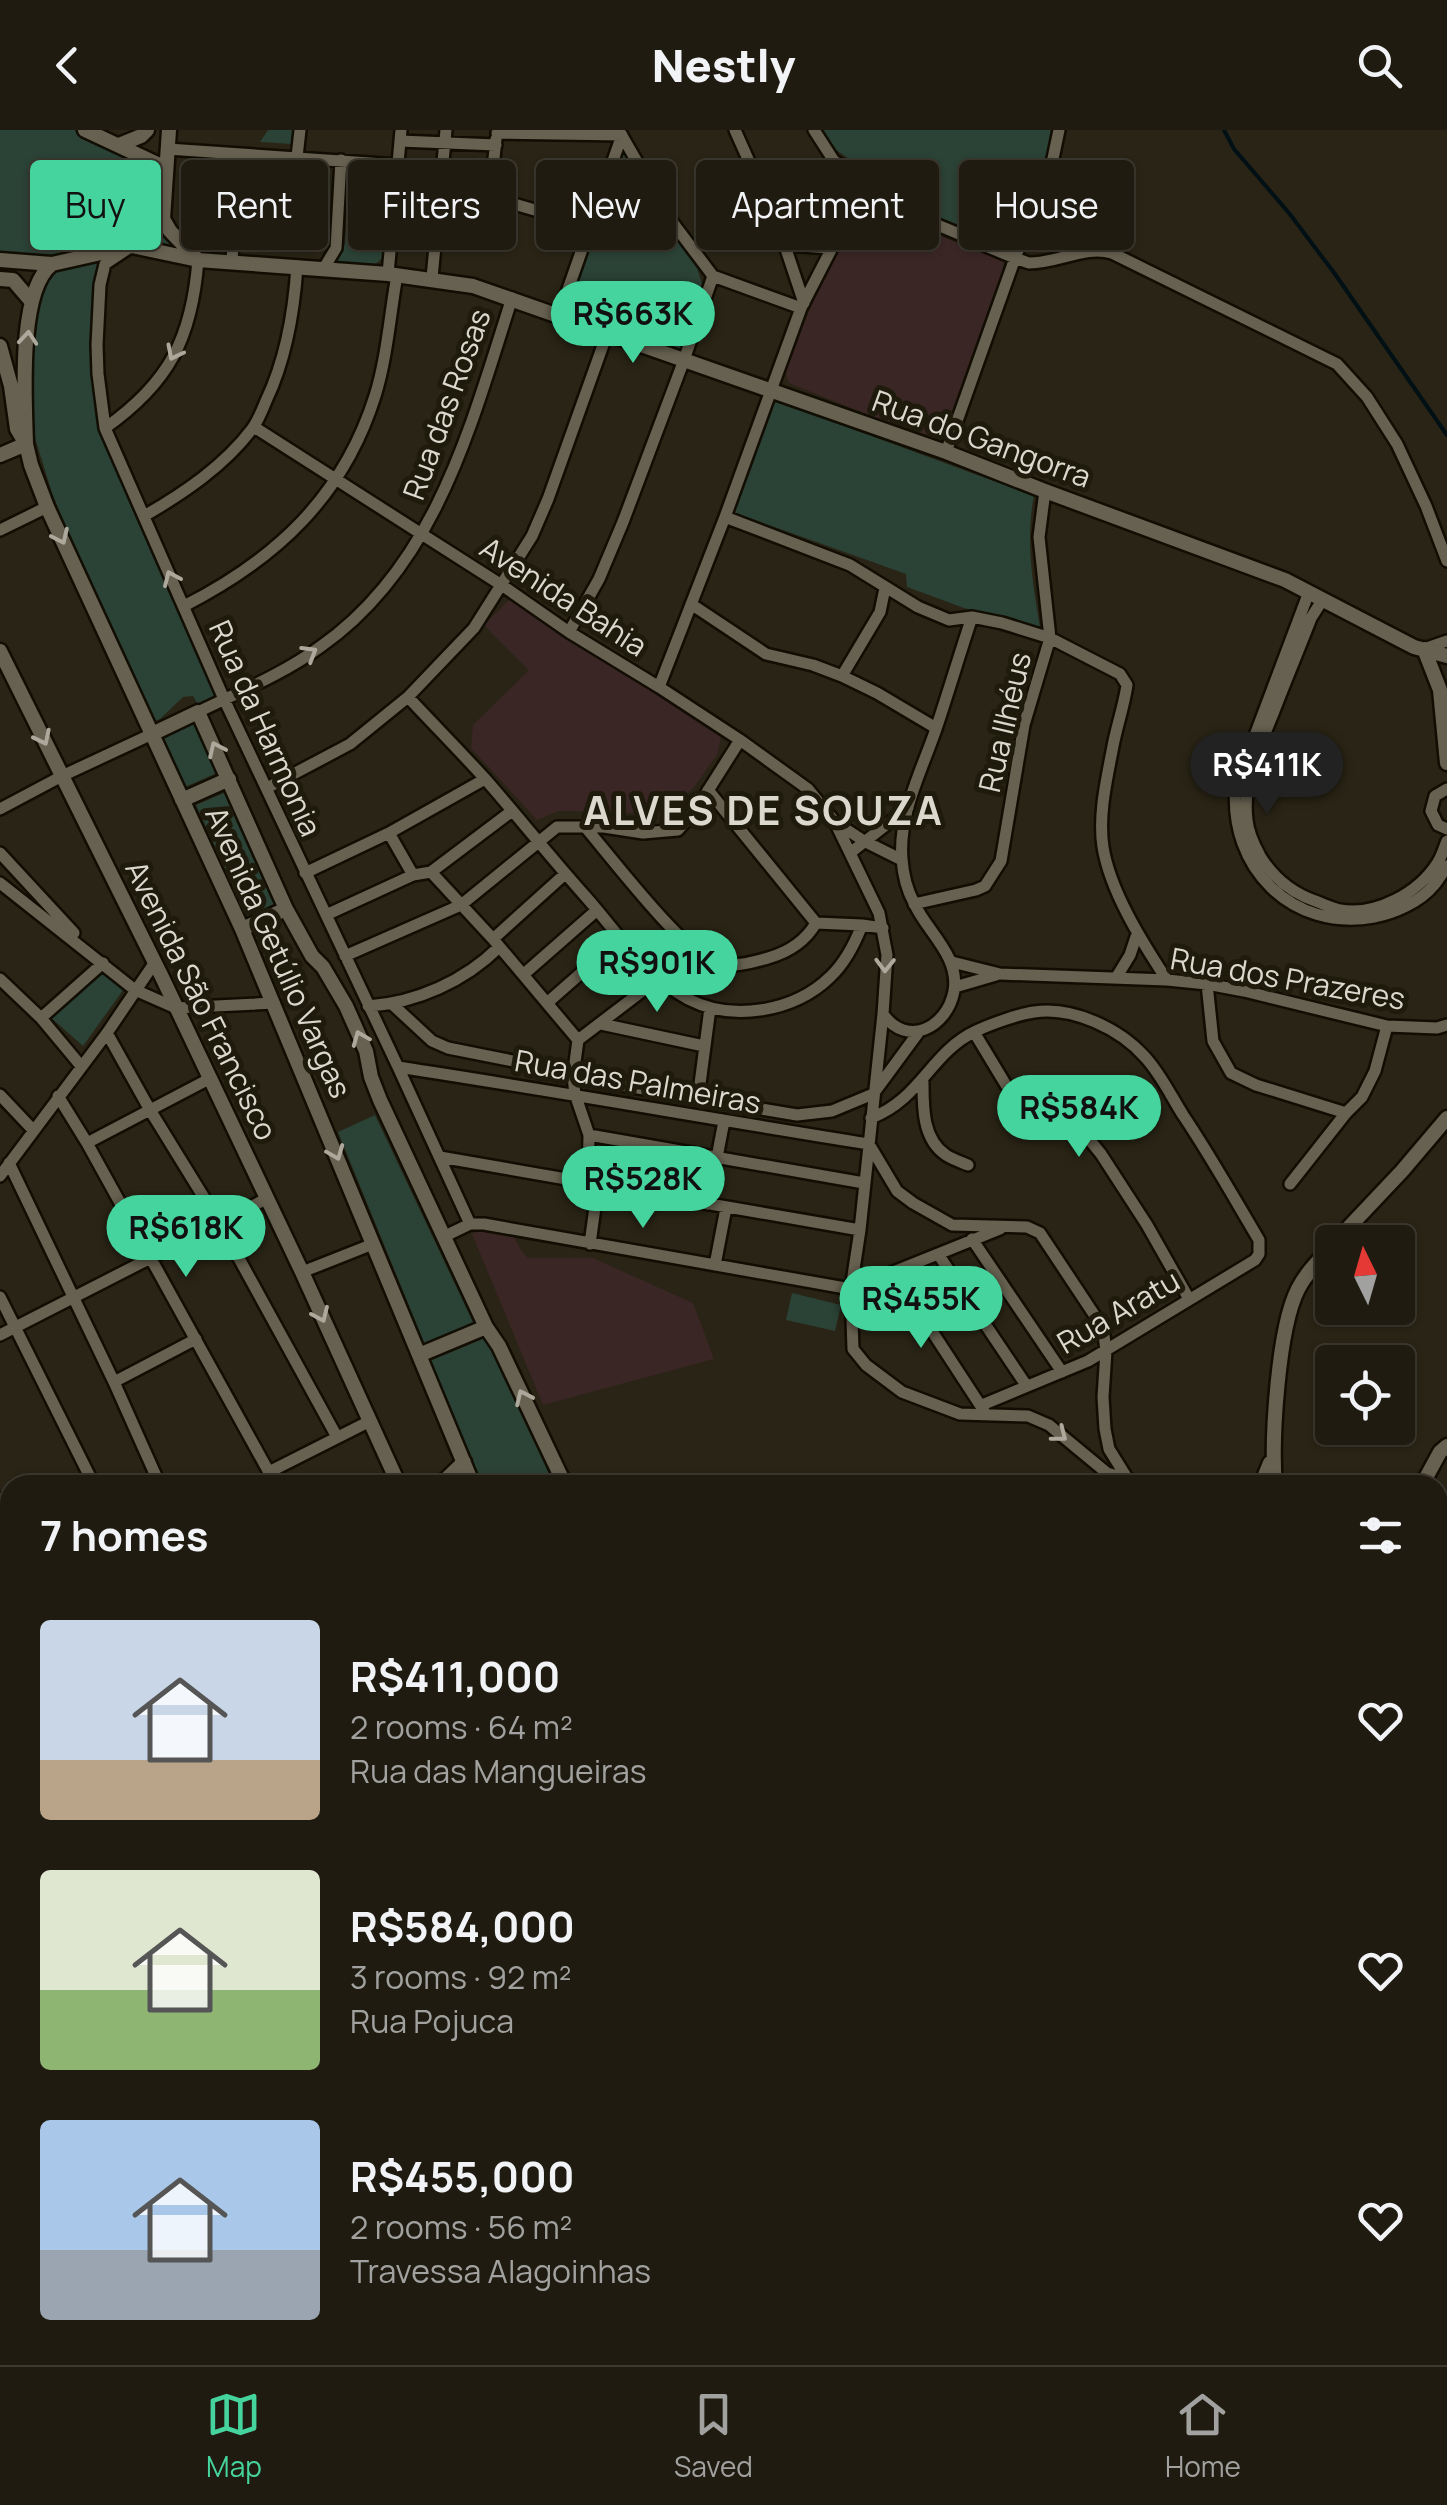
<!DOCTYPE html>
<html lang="en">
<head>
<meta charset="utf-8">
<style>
  :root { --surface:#1f1b10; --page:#272419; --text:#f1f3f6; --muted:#a1a19f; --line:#3c3930; --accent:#46d49e }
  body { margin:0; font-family:Manrope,sans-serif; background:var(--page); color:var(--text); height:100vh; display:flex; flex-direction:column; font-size:38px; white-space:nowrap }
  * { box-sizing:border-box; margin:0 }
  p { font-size:32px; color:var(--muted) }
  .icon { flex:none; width:55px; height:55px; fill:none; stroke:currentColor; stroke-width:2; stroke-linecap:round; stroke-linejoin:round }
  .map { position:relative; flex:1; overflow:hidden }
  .side { position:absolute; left:0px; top:1345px; width:1448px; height:890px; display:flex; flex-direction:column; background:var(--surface); border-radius:30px 30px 0 0; box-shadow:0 2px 8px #0004,0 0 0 2px var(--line) }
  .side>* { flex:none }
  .guide { position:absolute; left:30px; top:30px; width:1388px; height:90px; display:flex; gap:20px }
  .needle { width:65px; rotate:355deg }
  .tools { position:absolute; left:1315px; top:1095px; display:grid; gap:20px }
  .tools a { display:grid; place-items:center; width:100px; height:100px; border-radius:10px; background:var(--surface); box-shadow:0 2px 8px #0004,0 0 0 2px var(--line); font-size:50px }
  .price { position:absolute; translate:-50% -85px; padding:0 22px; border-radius:35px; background:var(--accent); color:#111; font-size:32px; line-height:65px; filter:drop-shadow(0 2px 5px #0008) }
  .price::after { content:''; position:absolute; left:50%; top:60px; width:30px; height:22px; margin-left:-15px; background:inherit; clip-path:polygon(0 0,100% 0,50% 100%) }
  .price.on { background:#222; color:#fff }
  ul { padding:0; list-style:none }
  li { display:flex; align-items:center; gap:30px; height:250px; padding:0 40px }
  li span { display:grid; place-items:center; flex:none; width:280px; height:200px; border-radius:10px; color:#555 }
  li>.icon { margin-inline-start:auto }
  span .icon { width:120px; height:120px; fill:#fffc; stroke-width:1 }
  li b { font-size:42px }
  h2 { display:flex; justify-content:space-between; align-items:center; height:120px; padding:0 40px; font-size:42px }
  .tag { padding:0 35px; border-radius:10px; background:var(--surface); box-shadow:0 2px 8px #0004,0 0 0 2px var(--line); font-size:35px; line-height:90px }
  .tag.on { background:var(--accent); color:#111 }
  header { display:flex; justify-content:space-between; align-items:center; height:130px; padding:0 40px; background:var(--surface); font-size:45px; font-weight:800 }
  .tab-bar { display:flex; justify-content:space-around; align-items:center; height:140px; border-top:2px solid var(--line); background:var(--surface); font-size:28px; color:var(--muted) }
  .tab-bar a { display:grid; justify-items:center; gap:5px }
  .tab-bar .on { color:var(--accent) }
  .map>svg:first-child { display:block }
  .education { fill:#3a2625 }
  .green { fill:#2b4236 }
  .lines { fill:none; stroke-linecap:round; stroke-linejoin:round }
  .stream { stroke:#001015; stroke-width:4 }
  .canal { stroke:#001015; stroke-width:11 }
  .minor-casing { stroke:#120d02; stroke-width:16 }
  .tertiary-casing { stroke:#120d02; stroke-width:19 }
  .minor { stroke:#666150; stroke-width:11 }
  .tertiary { stroke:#666150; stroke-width:14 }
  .oneway { stroke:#aca89c }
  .labels { text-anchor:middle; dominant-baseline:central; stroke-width:10; stroke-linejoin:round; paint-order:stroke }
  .street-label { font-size:30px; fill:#dbd8ce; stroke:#1f1b0c }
  .district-label { font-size:40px; font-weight:bold; letter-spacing:2.5px; fill:#dbd8ce; stroke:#1f1b0c }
</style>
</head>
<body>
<header><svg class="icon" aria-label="back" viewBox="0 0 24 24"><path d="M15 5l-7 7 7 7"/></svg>Nestly<svg class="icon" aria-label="search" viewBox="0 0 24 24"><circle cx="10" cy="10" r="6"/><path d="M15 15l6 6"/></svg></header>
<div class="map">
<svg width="1447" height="2235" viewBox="0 0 1447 2235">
  <rect width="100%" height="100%" fill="#292415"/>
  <!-- education -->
  <path class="education" d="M875,80l128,51v10l-56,160 -19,8 -139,-56 -4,-12 49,-121 15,-26 8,-8z
    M511,468l211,135 -5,22 -23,32 -30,29 -43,-4 -62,-1 -22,9 -66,-72 2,-23 56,-55 -45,-45z
    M490,1097l22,6 9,17 7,8h65l100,45 21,56 -171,46 -71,-171z
    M10,1746v83l-10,-7v-71z"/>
  <!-- green -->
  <path class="green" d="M0,0h100l51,35 7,10v38l-23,29 26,-16 23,28c-61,-12 -123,12 -184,-2z
    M268,0h25l-1,14 -32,-2z
    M822,0h233l-8,34 -30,80 -12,5 -80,-31 -49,-41 -40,-27z
    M620,21h5l72,117 5,16 -21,66 -116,-40z
    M350,37l33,2 7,7 -7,82 -8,6 -42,-2 12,-18z
    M97,130l2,10c-9,55 -9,107 1,162l120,264 -22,9 -5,-9 -10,1 -23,22 -7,3 -68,-149 -33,-80 -17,-55 -5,-25 3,-71 4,-42 12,-28z
    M774,270l260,96c-9,45 -1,87 6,132l-76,-20 -57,-21 -1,-13 -173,-62z
    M195,589l24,53 -34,15 -24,-53z
    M229,661l46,112 -1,4 -23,10 -4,-1 -51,-111z
    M102,840l24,16 -43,60 -34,-30z
    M375,985l98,207 -48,23 -87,-213z
    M792,1163l49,12 -6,26 -49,-11z
    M485,1208l69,146 -74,1 -53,-123z"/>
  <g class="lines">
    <!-- stream -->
    <path class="stream" d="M1224,0l10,19 55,64 46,61 112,161"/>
    <!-- canal -->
    <path class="canal" d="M996,2235l29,-10"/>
    <defs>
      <path id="minor" d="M735,0l45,101 24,72
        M814,0l20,31 17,48c58,-8 122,36 178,54 30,0 56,-18 83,-10l225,111 30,33 30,47 29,62 21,55
        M497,3l125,2 -63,180
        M621,4l49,85 43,57 88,32
        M400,11l96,4
        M168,19l230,16
        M297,27l3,-27
        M834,31l45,24 34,29
        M760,54l80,-7
        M441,59l49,8 100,29
        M490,67l6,-58
        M785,115l46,3
        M126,120l-21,14 -5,21 -3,60 1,29 7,54 119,271 174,368 72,157
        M232,131l6,-107
        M324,138l12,-20 5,-88
        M388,144l13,-144
        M432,148l14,-148
        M254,297l249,159 66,46 90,55 81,53 68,49 27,33 44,91 8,42 -4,59 -23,216 -9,59 2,60 13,16 36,27 58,22 68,2 21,9 58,48 40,12
        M105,298c64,-45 87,-90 93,-168
        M946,322l69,-194 36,-90 8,-38
        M144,386c40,-23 80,-50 108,-87 6,-8 10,-18 14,-28 20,-42 28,-88 31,-135
        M725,387l125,48 68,42 31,13 23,-3 30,6 48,15 70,36 7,11c-3,21 -10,40 -14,61 -6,32 -15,68 -10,101 7,44 39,95 64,133
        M0,400l47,-23
        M1309,462l-73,194c-8,81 56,146 138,131 21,-4 46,-15 60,-32 5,-6 9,-13 13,-19
        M1323,469l-12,19c-12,31 -25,62 -37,93 -14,35 -32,71 -27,109 1,13 7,25 13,36 14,23 33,38 58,46 7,3 14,6 22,8 36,6 79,-17 98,-48 4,-6 6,-14 9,-21
        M691,474l75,50 47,11 29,11 35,17 59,35
        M184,476c92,-47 159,-109 191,-210 12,-38 15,-82 22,-121
        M569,502l30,-53 24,-57 61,-162 29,-84
        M1424,519l23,-8
        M842,546l38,-64 5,-24
        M659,557l66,-170 76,-209 67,-130
        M408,567c26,28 53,55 79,84 33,38 65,78 99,116 31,35 59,79 102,102 44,23 106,13 142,-22 14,-13 25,-34 32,-52l21,3
        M198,582c41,-20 85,-38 122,-65 116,-81 151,-222 192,-349
        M267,658l83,-44 58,-47 66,-69 58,-92 16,-37 59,-165
        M1447,659l-12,7 -4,15 7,14 9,4
        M708,660l108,133
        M0,679l62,-33 90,-42
        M838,694l26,17 38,19
        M586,698c24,28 98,125 128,134 19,6 36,1 54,-4 21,-6 37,-16 48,-35
        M389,703l24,42
        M0,723l74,80
        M850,723l58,-45
        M431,742l62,67 85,101
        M305,743l84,-40 96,-54
        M0,753l135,107 41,18 98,-5
        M914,774l62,-14 9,-4 16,-25 23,-136 26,-87 -11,-101 6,-46
        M326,785l87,-40 18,-3 81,-61
        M816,793l46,2
        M493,809l72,-65
        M345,826l116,-51 96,-78h47l39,6 35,-3 19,-22 43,-68
        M952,832l48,12 167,6 40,4 37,7 143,35 50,2 10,-3
        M524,844l73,-64
        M1116,848l14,-23 7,-21
        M0,849l41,39 40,48
        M1207,854l6,57 18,32 25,12 90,28
        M955,857l41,-12
        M547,873l74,-65
        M392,874l40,37 16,7 125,25
        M368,876c48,-3 97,-25 131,-59
        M883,884c24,34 64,14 71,-23 6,-35 -27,-59 -40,-88 -7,-13 -11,-30 -12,-44 -4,-45 21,-91 35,-133 12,-36 23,-73 35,-109
        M41,888l62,-55
        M601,894l103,22
        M974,902l32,53 9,8 45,20 24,20 17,21 46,71 42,74
        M107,903l43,77 69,112 118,215
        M578,910l-5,37 2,17 14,41 -1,48
        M578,910l80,-61
        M398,937c157,24 314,52 471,77l28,47 16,12 39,22 75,2 13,6 63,95 3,23 -3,46 2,32 4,20 18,29
        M573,947l224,38 35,-4 41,-17
        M923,951c0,25 -1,58 23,74 6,4 15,7 22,10
        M876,960l42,-57
        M0,965l33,35
        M58,966l29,47 189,342
        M698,969l12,-91
        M871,988c50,-19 60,-66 105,-87 15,-7 43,-17 58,-19 39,-6 86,17 111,45 15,16 26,39 38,58 27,40 51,83 76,125v14l-4,6 -167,101 -106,44
        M589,1005l275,48
        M87,1013l122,-64
        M440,1027l420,73
        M9,1033l105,219 46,103
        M0,1046l107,-143 48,-71
        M1290,1054l56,-71 16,-16 13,-26 12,-45
        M708,1074l16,-83
        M443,1107l27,-13h14l367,65
        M972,1109l90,133
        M590,1114l8,-59
        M938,1124l88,131
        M715,1135l11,-57
        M302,1142l71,-28
        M894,1143l90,138
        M851,1159l149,-60
        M0,1167l94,188
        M0,1205l266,-136
        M114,1252l82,-43
        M269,1342l101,-51
        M0,1369l10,21
        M0,1526l10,-5
        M0,1582l10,22
        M0,1746l10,-5
        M0,1835l10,6
        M0,1873l10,-11
        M0,1966l10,6
        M0,2167l10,6
        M114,2225l24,10
        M329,2225l20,10
        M767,2225l4,10
        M840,2225l4,10
        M253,2235l6,-10
        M419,2235l8,-10
        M623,2235l22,-10"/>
      <path id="tertiary" d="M85,0l81,38
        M119,15l22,-9 6,-6
        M163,89l6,-89
        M163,89l7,12 28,29
        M132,116l66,14 190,14 85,12 473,166 99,39 240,89 129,67 33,9
        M0,130l52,4 80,-18 31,-27
        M0,149l13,1 18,21
        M0,216l11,40 6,43 9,15 5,21 16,42 195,422 231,556
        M0,325l26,-11c-1,-42 -9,-153 26,-180
        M1424,519l16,41 7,73
        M0,521l161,324 141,297 97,213
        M152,604l46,-22 88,197 26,47 11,11 23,39 20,45 5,26 9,23 106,227 13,19 66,139
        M182,670l47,-21
        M242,799l44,-20
        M1335,1112l67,-71 45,-53
        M419,1225l67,-28
        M440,1355l24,-23
        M1261,1355l9,-22
        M1275,1355c-4,-45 3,-157 23,-196 8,-16 22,-30 34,-43
        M1422,1355l18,-33 7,-6
        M1438,1434l9,-2
        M0,2133l10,-19
        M1360,2225l2,10"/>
    </defs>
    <!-- minor casing -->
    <use href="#minor" class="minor-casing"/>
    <!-- tertiary casing -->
    <use href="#tertiary" class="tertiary-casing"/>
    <!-- minor -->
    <use href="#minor" class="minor"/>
    <!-- tertiary -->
    <use href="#tertiary" class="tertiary"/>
  </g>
  <!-- one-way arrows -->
  <defs><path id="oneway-chevron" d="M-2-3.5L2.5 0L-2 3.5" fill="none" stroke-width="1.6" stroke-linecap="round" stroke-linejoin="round" transform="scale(2.5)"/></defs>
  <g class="oneway">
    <use href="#oneway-chevron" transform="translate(28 208) rotate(-85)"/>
    <use href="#oneway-chevron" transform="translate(174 223) rotate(117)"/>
    <use href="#oneway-chevron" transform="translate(61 407) rotate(65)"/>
    <use href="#oneway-chevron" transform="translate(171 448) rotate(-114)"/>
    <use href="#oneway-chevron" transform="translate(310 523) rotate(-31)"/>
    <use href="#oneway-chevron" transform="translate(43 608) rotate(64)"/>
    <use href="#oneway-chevron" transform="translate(216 619) rotate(-115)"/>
    <use href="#oneway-chevron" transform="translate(885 835) rotate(91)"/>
    <use href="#oneway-chevron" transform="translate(360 908) rotate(-112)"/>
    <use href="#oneway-chevron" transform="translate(336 1023) rotate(68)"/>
    <use href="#oneway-chevron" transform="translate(321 1185) rotate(66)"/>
    <use href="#oneway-chevron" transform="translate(523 1267) rotate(-115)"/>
    <use href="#oneway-chevron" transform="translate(1060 1305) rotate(38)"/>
  </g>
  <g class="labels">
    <!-- street labels -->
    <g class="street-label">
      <text transform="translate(446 274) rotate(-70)">Rua das Rosas</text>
      <text transform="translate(982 308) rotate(20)">Rua do Gangorra</text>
      <text transform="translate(564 466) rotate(33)">Avenida Bahia</text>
      <text transform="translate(1004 592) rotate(-77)">Rua Ilhéus</text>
      <text transform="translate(266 598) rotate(66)">Rua da Harmonia</text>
      <text transform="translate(279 822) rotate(66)">Avenida Getúlio Vargas</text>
      <text transform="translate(1288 848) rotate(10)">Rua dos Prazeres</text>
      <text transform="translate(202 870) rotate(64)">Avenida São Francisco</text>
      <text transform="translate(638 951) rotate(10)">Rua das Palmeiras</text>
      <text transform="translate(1118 1181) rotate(-30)">Rua Aratu</text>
    </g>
    <!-- district labels -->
    <g class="district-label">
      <text x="764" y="679">ALVES DE SOUZA</text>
    </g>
  </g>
</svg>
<div class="tools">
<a><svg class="needle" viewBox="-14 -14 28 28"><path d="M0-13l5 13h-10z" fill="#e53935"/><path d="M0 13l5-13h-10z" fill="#a1a19f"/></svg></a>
<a><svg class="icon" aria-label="locate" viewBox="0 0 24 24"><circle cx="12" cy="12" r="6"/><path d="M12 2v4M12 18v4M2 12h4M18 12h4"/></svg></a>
</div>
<b class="price" style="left:633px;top:236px">R$663K</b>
<b class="price on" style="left:1267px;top:687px">R$411K</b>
<b class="price" style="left:657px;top:885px">R$901K</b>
<b class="price" style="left:1079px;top:1030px">R$584K</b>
<b class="price" style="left:643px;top:1101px">R$528K</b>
<b class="price" style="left:186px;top:1150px">R$618K</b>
<b class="price" style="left:921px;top:1221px">R$455K</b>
<div class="guide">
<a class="tag on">Buy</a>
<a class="tag">Rent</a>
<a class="tag">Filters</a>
<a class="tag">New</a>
<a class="tag">Apartment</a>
<a class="tag">House</a>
</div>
<section class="side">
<h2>7 homes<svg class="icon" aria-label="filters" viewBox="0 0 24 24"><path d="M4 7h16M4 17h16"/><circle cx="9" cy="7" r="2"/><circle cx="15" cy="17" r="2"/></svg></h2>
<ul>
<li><span style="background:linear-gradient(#c9d6e8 70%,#b9a48a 0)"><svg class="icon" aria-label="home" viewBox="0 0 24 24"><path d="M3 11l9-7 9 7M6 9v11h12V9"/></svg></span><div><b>R$411,000</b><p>2 rooms · 64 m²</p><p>Rua das Mangueiras</p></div><svg class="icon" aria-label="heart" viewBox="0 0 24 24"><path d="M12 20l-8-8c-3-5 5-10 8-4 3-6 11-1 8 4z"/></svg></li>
<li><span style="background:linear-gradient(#dfe7d0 60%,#8fb573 0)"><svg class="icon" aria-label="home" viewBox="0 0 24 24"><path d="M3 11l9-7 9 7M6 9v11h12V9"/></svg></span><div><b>R$584,000</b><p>3 rooms · 92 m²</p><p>Rua Pojuca</p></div><svg class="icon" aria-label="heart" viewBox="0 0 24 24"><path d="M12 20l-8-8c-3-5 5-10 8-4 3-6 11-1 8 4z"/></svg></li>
<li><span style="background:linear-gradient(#a9c7e8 65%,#9aa5b1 0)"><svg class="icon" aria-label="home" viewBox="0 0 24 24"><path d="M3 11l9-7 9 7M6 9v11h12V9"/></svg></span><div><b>R$455,000</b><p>2 rooms · 56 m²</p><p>Travessa Alagoinhas</p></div><svg class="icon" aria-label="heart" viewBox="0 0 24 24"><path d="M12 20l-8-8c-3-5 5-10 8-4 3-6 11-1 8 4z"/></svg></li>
</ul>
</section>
</div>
<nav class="tab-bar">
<a class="on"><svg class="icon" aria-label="map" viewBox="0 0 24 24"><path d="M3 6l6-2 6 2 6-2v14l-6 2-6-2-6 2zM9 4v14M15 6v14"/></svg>Map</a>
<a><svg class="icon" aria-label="saved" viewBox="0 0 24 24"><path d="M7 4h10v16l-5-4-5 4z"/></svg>Saved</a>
<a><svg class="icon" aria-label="home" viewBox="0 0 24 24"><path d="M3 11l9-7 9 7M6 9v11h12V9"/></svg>Home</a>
</nav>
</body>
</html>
